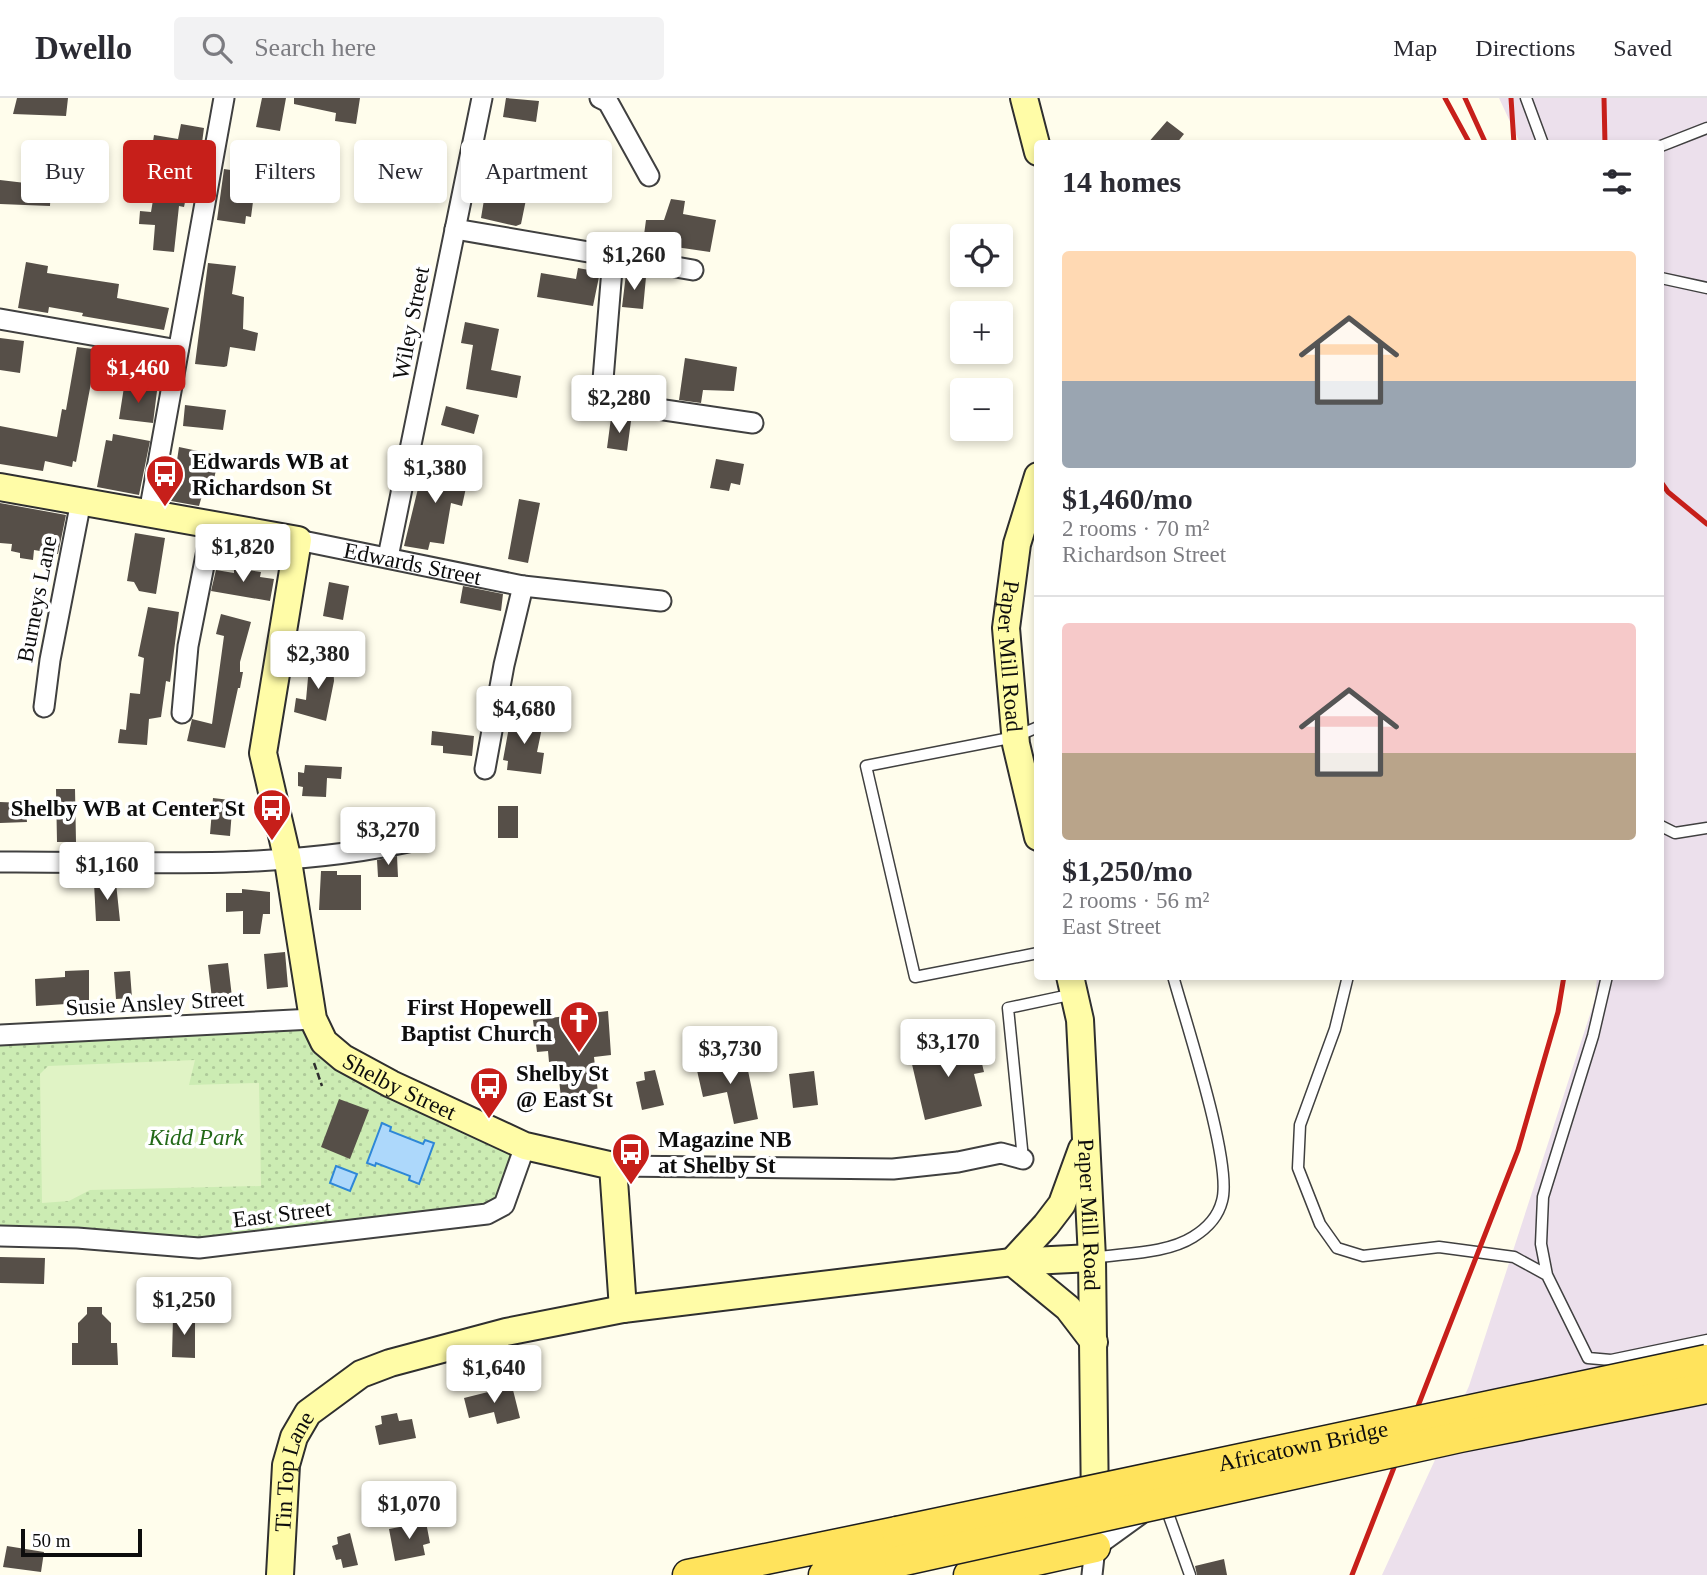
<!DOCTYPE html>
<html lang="en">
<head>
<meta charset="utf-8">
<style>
  :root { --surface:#fff; --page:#f2f2f3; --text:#2b2b33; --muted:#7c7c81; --line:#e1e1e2; --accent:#c71f1a }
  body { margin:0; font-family:"Times New Roman",serif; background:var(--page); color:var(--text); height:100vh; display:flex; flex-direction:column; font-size:26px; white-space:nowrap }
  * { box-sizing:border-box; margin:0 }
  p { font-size:23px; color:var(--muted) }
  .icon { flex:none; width:38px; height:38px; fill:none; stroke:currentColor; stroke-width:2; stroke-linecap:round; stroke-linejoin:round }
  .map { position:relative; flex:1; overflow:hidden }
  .drawer { position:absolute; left:1034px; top:42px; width:630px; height:840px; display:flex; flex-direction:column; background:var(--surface); border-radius:7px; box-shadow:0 4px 10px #0003 }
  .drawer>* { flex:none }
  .banner { position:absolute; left:21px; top:42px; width:665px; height:63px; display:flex; gap:14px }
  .controls { position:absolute; left:950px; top:126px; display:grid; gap:14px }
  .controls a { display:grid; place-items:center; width:63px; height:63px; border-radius:7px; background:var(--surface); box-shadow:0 4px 10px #0003; font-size:35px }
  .scale { position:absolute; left:21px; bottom:18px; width:121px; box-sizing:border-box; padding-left:7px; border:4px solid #0d0d0d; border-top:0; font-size:19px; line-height:24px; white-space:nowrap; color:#0d0d0d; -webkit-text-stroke:5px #fff; paint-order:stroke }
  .price { position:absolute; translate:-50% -60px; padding:0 16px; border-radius:7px; background:#fff; color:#222; font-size:23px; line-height:46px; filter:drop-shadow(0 2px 4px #0008) }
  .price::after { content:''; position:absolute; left:50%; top:42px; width:21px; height:16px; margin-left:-10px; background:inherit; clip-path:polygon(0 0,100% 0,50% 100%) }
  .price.on { background:var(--accent); color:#fff }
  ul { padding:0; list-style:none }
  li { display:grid; align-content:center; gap:14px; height:371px; padding:0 28px }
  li+li { border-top:2px solid var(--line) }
  li span { display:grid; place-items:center; height:217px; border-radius:7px; color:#555 }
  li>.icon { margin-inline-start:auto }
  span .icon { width:126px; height:126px; fill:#fffc; stroke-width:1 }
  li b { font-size:30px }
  h2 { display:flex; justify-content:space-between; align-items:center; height:84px; padding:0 28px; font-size:30px }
  .pill { padding:0 24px; border-radius:7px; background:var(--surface); box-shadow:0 4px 10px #0003; font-size:24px; line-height:63px }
  .pill.on { background:var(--accent); color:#fff }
  header { display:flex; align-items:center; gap:42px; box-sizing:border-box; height:98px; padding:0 35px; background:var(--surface); border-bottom:2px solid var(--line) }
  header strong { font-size:33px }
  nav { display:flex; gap:38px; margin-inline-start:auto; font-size:24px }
  .search { width:490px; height:63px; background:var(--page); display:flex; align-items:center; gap:18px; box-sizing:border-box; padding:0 24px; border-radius:7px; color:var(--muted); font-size:26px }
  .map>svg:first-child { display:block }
  .industrial { fill:#ece0ec }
  .park { fill:url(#park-dots) }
  .pitch { fill:#e0f3c5 }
  .water { fill:#add8fb; stroke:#2e87d7; stroke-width:2 }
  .building { fill:#564f48 }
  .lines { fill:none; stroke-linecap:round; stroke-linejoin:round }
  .lane-casing { stroke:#404040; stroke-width:13 }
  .street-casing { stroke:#404040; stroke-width:23 }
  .secondary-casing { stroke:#2f2f2f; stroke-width:30 }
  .primary-casing { stroke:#1e1e1e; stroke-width:33 }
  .path { stroke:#2f2f2f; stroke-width:2.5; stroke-dasharray:7 3.5; stroke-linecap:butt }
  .lane { stroke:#fff; stroke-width:10 }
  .street { stroke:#fff; stroke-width:19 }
  .secondary { stroke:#fffca7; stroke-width:26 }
  .primary { stroke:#ffe35c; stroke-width:30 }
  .rail { stroke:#c71f1a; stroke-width:5 }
  .primary-bridge-casing { stroke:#1e1e1e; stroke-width:33; stroke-linecap:butt }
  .primary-bridge { stroke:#ffe35c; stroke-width:30 }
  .labels { text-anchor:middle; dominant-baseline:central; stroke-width:7; stroke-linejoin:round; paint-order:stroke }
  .street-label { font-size:23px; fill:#0d0d0d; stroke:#fff }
  .poi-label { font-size:23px; font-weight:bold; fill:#0d0d0d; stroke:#fff; text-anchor:start }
  .park-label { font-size:23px; font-style:italic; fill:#236918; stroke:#fff }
</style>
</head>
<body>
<header>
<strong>Dwello</strong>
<div class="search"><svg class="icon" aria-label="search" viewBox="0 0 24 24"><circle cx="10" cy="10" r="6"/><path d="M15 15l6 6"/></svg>Search here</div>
<nav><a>Map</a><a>Directions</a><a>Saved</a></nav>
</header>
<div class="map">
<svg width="1707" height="1477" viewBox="0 0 1707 1477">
  <defs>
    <pattern id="park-dots" width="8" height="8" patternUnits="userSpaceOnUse" patternTransform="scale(1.75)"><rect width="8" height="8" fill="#ccecb3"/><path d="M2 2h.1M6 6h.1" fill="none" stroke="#aec999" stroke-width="1.8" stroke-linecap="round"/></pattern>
  </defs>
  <rect width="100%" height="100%" fill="#fffdec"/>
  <!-- industrial -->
  <path class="industrial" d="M1499,0h208v1477h-325l87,-189 126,-387 2,-22 64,-1v-832l-141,-1z"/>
  <!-- park -->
  <path class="park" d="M313,921l11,23 201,104 -21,59 -305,43 -199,-12v-201z"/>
  <!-- pitch -->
  <path class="pitch" d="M195,962l-6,25 70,-2 2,103 -171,4 -21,11 -27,2 -2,-129 8,-8z"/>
  <!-- water -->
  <path class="water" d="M382,1025l9,4 -1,4 33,13 2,-4 9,3 -15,41 -10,-4 1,-4 -34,-13 -1,3 -8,-3z
    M336,1068l21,8 -7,17 -20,-8z"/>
  <!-- building -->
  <path class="building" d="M17,0h51l-2,18 -53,-2z
    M262,0h24l-6,33 -24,-4z
    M294,0h66l-4,26 -21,-3 1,-8 -42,-9z
    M506,0l33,3 -3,21 -33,-5z
    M1167,23l17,13 -8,10h-29z
    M181,26l23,4 -5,37 -6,-1 -9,43 -5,-1 -5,46 -21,-2 2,-25 -16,-1 1,-13 11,1 5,-30 -9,-2 7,-45 24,4z
    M493,47l26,4 -2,14 21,2 -3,21 -6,-1 -8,39 -5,2 -35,-8z
    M224,71l41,6 1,4 -4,16 -8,-1 -3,23 -5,-1 -1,8 -28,-4z
    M0,82l51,6 -1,20 -50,-2z
    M671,101l14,2 -2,13 33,6 -6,32 -55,-8 -4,-2 1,-6 -8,-1 2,-15h18z
    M26,164l22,4 -1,7 72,11 -2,14 52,10 -5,22 -82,-14 1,-3 -34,-6 -1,6 -30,-5z
    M208,165l28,3 -4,28 12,3 -1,32 15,4 -3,18 -25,-4 -3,19 -3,1 -29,-3z
    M578,170l22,4 -7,34 -56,-9 4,-24 35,6z
    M626,176l20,3 -3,32 -21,-2z
    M465,224l34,7 -8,41 30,6 -4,22 -51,-9 7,-44 -12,-2z
    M0,240l24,3 -4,32 -20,-3z
    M77,249l23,3 -5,33h-4l-15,79 -3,-1 -1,6 -27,-6 -2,10 -43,-7v-38l57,11 5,-28 4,1z
    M685,260l52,9 -3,24 -31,-1 -2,13 -22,-3z
    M124,289l33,4 -4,32 -34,-4z
    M185,307l41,5 -3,20 -40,-4z
    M446,308l33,9 -5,19 -33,-9z
    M611,320l20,3 -4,30 -20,-3z
    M113,336l37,7 -11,54 -42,-8 9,-47 6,1z
    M179,349l33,7 -3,15 7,1 -5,23 -8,-1 -4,14 -28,-5z
    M716,361l28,5 -4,21 -9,-2 -2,8 -19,-3z
    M424,366l40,6v3l5,1 -7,32 -11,-3 -7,41 -14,-2 -2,8 -24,-4z
    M519,401l21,4 -12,60 -20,-4z
    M0,405l66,12 -8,39 -24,-4 -1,10 -13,-2v-5l-9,-2 1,-7 -12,-1z
    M135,435l30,5 -9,56 -17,-3 -5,-9 -7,-1z
    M234,470l27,4 -1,5 14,2 -4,22 -59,-10 5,-21 18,3z
    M329,484l20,4 -6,34 -20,-4z
    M463,488l40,8 -2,17 -41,-8z
    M148,509l31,5 -9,70 -4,-1 -5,36 -12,2 -2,26 -29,-2 2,-14 6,1 4,-37 10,1 4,-36 -6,-2z
    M221,516l30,8 -11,40v10h3l-3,16h-2l-13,60 -38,-7 5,-22 20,5 12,-88 -8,-2z
    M314,562l19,2 1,19 -8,40 -32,-9 2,-14 10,2 3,-33 4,1z
    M511,618l32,7 -6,29 7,1 -3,21 -34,-4 1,-9 -5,-1z
    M432,633l42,5 -2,20 -29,-3v-7l-12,-1z
    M305,667l37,2 -1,12 -14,-1 -1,19 -24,-1 1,-9 -5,-1v-14l6,1z
    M56,691h19l1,53h-19z
    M213,700l17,2 -1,9 3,1 -2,26 -20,-2z
    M0,704l25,1 2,19 -27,1z
    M498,708h20v32h-20z
    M397,758l1,21h-20l-1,-17z
    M321,773h16v4h24v35h-42z
    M94,785h22l4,38h-24z
    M242,791l28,3v22h-7l-3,20h-17v-23l-17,1v-19h16z
    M285,854l3,35 -21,2 -3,-35z
    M228,865l4,34 -20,2 -4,-34z
    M89,872v38h-16v-3l-7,-1 -30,2 -1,-27 30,-2v-6z
    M130,873l2,27 -16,1 -2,-27z
    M608,913l3,44 -17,2 4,36 -37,5 -4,-37 -8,1 -1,-11 -11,1 -4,-32z
    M969,944l8,1 7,29 -10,2 8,32 -57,14 -14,-60 10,-2 2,-7z
    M745,958l13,63 -24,5 -7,-32 -24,5 -7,-31z
    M655,972l9,35 -22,5 -6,-28 9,-2 -1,-8z
    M814,973l4,34 -25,3 -4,-34z
    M339,1001l30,11 -19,49 -29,-12z
    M0,1159l45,1 -1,26 -44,-1z
    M87,1209h15v7l9,9v20h6l1,22h-46v-22h6v-20l9,-9z
    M195,1218v42l-23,-1 1,-40z
    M512,1288l8,32 -23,6 -3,-12 -25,6 -5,-20z
    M397,1315l2,8 13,-2 4,19 -37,7 -4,-19 7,-2 -1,-8z
    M426,1424l4,21 -7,2 2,10 -30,6 -6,-32z
    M350,1435l8,32 -15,3 -2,-9 -5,1 -4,-14 6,-2 -1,-7z
    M7,1448l37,6 -3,20 -38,-5z
    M1224,1461l3,16h-30l-2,-9z"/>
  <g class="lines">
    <defs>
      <path id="lane" d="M1526,0l17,46
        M1661,48l46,-18
        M1661,180l46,10
        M1038,629l-23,10 -149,29 49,211 123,-24
        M1661,728l14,7 32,-5
        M1348,878l-13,53 -35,96 -2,43 22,56 17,24 26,8 76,-9 75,10 33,18 41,83 23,2 96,-20
        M1023,1061l-15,-151 66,-14
        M1093,1160c31,-5 73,-4 100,-21 13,-8 25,-20 29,-36 11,-37 -37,-181 -49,-225
        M1547,1177l-6,-31 2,-47 50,-161 14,-60
        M1165,1407l25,70"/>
      <g id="street">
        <path d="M600,0l8,4 41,74"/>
        <path d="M455,131l238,41"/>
        <path d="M613,159l-11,135 35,14 116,17"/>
        <path d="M0,221l178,31"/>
        <path d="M149,415l75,-415"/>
        <path id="s1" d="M298,442l225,46 138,15"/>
        <path d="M388,459l94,-459"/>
        <path d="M44,609l6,-47 31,-159"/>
        <path d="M182,615l6,-67 24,-121"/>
        <path d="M485,671l19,-104 19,-79"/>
        <path d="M0,764c140,-1 284,10 421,-23"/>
        <path d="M0,937l313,-16"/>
        <path d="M613,1068l280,3 65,-7 43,-9 22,6"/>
        <path d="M0,1138l77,2 122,10 288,-34 17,-9 21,-59"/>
        <path d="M1092,1477l3,-28 47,-34"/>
      </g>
      <g id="secondary">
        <path d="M1024,0l14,54"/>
        <path id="s2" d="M1038,378l-21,68 -11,84 10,116 22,93"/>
        <path id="s3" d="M0,389l298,53 -35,213 25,108 25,158 11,23 19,16 48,26 134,62 88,20 10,143"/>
        <path id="s4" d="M1070,878l10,44 12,238 3,251"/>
        <path d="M1082,1051l-20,55 -16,21 -34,37 56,46 26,34"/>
        <path id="s5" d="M280,1477l6,-110 8,-28 14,-24 53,-39 29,-11 116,-31 117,-23 389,-47 80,-4"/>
      </g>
      <path id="primary" d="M688,1477l209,-43
        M824,1477l76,-14
        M969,1477l126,-28"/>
    </defs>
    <!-- lane casing -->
    <use href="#lane" class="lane-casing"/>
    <!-- street casing -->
    <use href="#street" class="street-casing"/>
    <!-- secondary casing -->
    <use href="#secondary" class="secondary-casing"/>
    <!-- primary casing -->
    <use href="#primary" class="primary-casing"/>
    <!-- path -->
    <path class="path" d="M314,965l8,23"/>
    <!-- lane -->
    <use href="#lane" class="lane"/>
    <!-- street -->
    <use href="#street" class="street"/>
    <!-- secondary -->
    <use href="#secondary" class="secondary"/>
    <!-- primary -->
    <use href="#primary" class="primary"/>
    <!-- rail -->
    <path class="rail" d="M1445,0l25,46
      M1465,0l21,46
      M1511,0l3,46
      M1604,0l1,46
      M1661,384l7,10 39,32
      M1352,1477l166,-425 40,-138 6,-36"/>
    <defs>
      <g id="primary-bridge">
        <path id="s6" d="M897,1434l810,-172"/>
        <path d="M900,1463l560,-124 247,-49"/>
      </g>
    </defs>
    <!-- primary-bridge casing -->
    <use href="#primary-bridge" class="primary-bridge-casing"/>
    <!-- primary-bridge -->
    <use href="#primary-bridge" class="primary-bridge"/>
  </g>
  <!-- icons -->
  <defs>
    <symbol id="bus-pin" viewBox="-11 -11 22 30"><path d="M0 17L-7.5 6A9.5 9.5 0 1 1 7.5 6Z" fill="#c71f1a" stroke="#fff"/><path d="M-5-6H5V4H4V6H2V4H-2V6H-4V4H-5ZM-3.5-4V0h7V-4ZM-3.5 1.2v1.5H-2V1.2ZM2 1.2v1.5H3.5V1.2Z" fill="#fff"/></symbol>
    <symbol id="church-pin" viewBox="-11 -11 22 30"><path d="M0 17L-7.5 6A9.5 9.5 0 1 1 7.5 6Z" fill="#c71f1a" stroke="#fff"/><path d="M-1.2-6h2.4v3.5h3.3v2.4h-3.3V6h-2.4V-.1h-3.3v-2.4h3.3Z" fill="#fff"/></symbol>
  </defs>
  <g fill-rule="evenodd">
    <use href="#bus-pin" x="143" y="354" width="44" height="60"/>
    <use href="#bus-pin" x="250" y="688" width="44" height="60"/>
    <use href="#church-pin" x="557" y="900" width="44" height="60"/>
    <use href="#bus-pin" x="467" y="966" width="44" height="60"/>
    <use href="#bus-pin" x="609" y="1032" width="44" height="60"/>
  </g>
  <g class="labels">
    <!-- street labels -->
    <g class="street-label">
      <text transform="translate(411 225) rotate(-79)">Wiley Street</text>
      <text stroke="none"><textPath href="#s1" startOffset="117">Edwards Street</textPath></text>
      <text transform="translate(37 501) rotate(-79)">Burneys Lane</text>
      <text stroke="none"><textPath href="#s2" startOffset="184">Paper Mill Road</textPath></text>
      <text transform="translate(155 905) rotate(-3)">Susie Ansley Street</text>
      <text stroke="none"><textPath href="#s3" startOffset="903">Shelby Street</textPath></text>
      <text transform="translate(282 1116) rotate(-7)">East Street</text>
      <text stroke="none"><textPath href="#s4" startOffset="240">Paper Mill Road</textPath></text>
      <text stroke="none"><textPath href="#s6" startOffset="415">Africatown Bridge</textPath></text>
      <text stroke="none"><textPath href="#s5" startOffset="105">Tin Top Lane</textPath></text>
    </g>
    <!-- poi labels -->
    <g class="poi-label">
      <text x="192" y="363">Edwards WB at<tspan x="192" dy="26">Richardson St</tspan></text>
      <text x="245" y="710" text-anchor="end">Shelby WB at Center St</text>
      <text x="552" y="909" text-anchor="end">First Hopewell<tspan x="552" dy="26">Baptist Church</tspan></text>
      <text x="516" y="975">Shelby St<tspan x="516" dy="26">@ East St</tspan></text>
      <text x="658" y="1041">Magazine NB<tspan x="658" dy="26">at Shelby St</tspan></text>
    </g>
    <!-- park labels -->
    <g class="park-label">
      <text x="196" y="1039">Kidd Park</text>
    </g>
  </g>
</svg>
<div class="controls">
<a><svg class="icon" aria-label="locate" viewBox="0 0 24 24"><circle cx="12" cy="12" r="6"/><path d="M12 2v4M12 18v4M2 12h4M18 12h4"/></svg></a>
<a>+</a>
<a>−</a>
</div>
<div class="scale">50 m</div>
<b class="price" style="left:634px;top:194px">$1,260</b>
<b class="price on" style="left:138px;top:307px">$1,460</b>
<b class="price" style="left:619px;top:337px">$2,280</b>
<b class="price" style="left:435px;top:407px">$1,380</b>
<b class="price" style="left:243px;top:486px">$1,820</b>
<b class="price" style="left:318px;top:593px">$2,380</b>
<b class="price" style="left:524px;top:648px">$4,680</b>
<b class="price" style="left:388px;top:769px">$3,270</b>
<b class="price" style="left:107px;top:804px">$1,160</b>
<b class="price" style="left:948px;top:981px">$3,170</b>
<b class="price" style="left:730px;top:988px">$3,730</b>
<b class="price" style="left:184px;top:1239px">$1,250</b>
<b class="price" style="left:494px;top:1307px">$1,640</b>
<b class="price" style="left:409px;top:1443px">$1,070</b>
<div class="banner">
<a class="pill">Buy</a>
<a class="pill on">Rent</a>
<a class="pill">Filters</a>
<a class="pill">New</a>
<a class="pill">Apartment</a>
</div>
<section class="drawer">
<h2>14 homes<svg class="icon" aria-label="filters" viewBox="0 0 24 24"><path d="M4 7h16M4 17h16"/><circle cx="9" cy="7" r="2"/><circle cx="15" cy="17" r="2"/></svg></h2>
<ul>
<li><span style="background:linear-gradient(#ffd9b3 60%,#9aa5b1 0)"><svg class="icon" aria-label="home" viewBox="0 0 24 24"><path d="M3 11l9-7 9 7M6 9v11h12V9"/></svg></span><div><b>$1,460/mo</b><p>2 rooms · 70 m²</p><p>Richardson Street</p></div></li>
<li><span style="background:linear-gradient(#f6c9c9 60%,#b9a48a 0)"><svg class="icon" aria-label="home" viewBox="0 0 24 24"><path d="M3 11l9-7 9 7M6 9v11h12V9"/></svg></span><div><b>$1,250/mo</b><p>2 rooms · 56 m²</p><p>East Street</p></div></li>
</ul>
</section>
</div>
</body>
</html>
